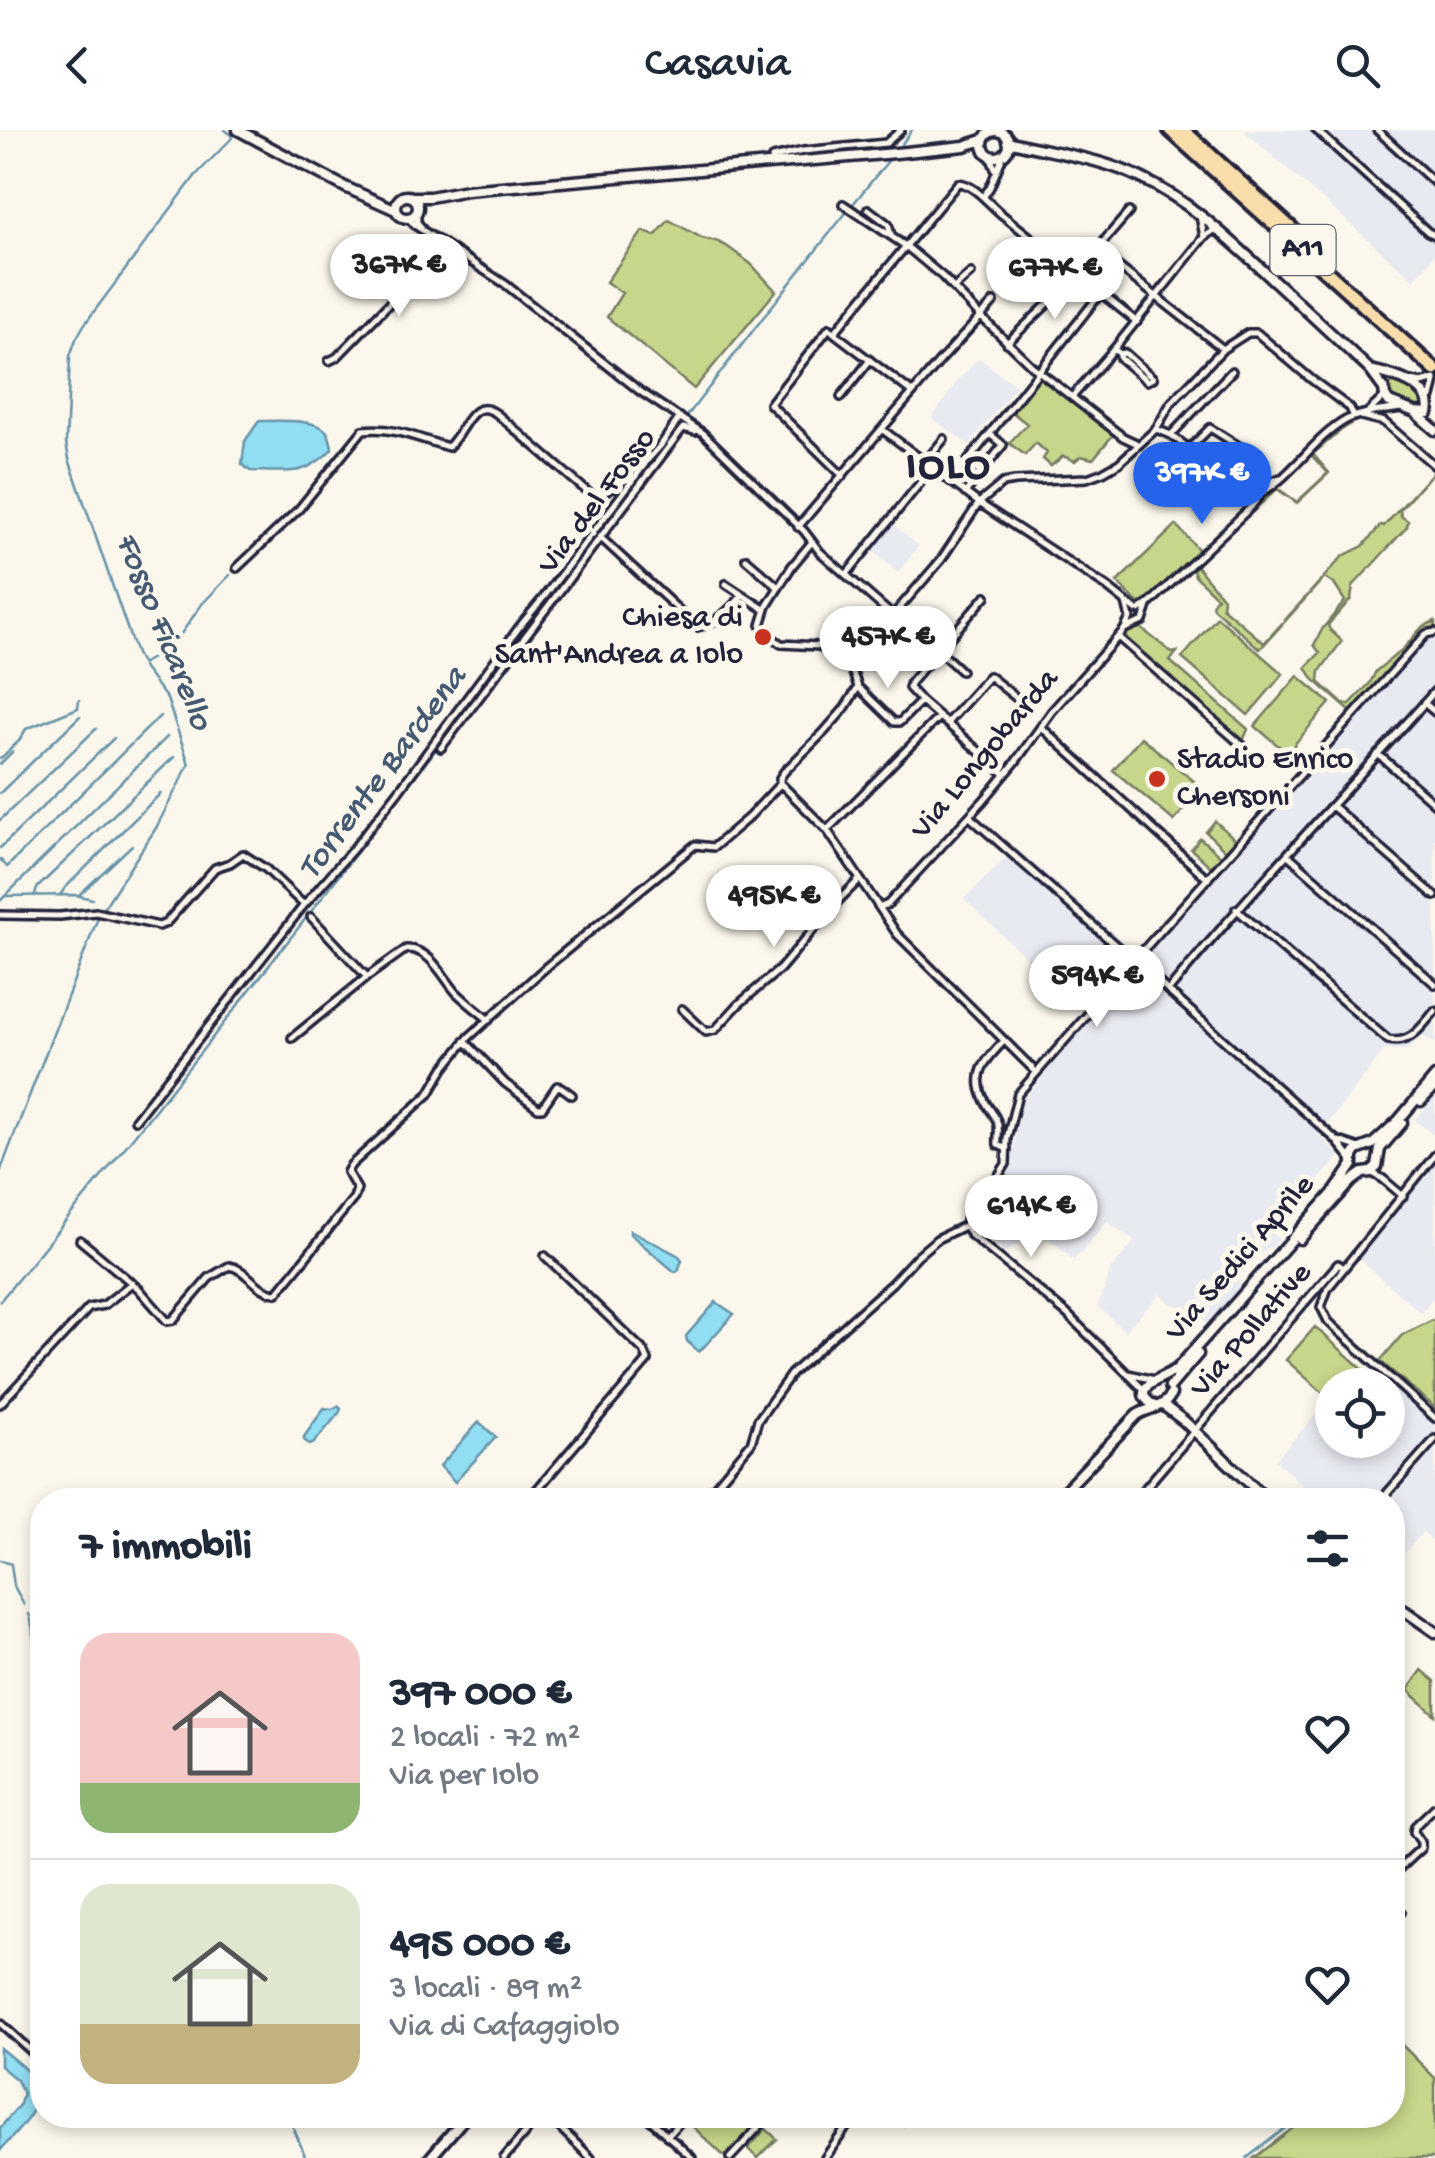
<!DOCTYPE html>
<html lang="it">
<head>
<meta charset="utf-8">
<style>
  :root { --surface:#fff; --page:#f6f6f7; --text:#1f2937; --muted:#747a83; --line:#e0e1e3; --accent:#2563eb }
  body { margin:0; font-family:"Gochi Hand",sans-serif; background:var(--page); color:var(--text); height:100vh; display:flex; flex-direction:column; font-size:38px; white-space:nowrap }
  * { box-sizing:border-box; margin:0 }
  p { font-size:32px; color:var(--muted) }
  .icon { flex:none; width:55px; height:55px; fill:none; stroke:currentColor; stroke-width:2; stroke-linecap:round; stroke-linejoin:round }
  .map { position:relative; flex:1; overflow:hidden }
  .drawer { position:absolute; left:30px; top:1358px; width:1375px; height:640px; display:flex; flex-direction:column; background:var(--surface); border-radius:40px; box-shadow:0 5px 15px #0003 }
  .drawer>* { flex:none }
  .tools { position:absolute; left:1315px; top:1238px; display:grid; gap:20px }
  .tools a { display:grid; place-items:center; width:90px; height:90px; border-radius:50%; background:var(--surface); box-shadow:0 5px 15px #0003; font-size:50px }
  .price { position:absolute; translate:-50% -85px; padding:0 22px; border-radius:35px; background:#fff; color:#222; font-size:32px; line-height:65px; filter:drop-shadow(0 2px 5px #0008) }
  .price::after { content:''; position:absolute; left:50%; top:60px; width:30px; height:22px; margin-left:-15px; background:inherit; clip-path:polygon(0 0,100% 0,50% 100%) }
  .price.on { background:var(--accent); color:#fff }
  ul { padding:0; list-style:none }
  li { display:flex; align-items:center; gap:30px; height:250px; padding:0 50px }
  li+li { border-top:2px solid var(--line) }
  li span { display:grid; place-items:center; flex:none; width:280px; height:200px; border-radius:30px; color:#555 }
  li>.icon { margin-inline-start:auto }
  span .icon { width:120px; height:120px; fill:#fffc; stroke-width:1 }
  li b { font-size:42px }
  h2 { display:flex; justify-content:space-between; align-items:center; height:120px; padding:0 50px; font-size:42px }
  header { display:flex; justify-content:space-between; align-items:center; height:130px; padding:0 50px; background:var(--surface); font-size:45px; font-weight:600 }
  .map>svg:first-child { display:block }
  .built { fill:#e8eaf1 }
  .green { fill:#c6d68a; stroke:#747c62; stroke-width:2.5 }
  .water { fill:#91ddf1; stroke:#6592a8; stroke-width:2.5 }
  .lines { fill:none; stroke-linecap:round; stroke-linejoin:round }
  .stream { stroke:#6592a8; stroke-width:2.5 }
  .street-casing { stroke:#22223b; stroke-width:12 }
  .secondary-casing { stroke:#22223b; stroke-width:15 }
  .highway-casing { stroke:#22223b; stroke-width:19 }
  .street { stroke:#fbf7ec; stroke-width:5 }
  .secondary { stroke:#fbf7ec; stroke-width:8 }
  .highway { stroke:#f9deab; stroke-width:11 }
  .poi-dot { fill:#c8321e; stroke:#fbf7ec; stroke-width:4 }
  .labels { text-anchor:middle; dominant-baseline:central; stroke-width:10; stroke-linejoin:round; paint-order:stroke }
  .shield { fill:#fbf7ec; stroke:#636270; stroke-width:2.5 }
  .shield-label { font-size:30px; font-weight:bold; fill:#22223b }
  .street-label { font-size:32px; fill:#22223b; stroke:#fbf7ec }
  .poi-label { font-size:32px; fill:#22223b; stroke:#fbf7ec; text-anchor:end }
  .water-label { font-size:35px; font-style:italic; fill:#435a72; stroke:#fbf7ec }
  .district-label { font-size:42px; font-weight:bold; letter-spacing:2.5px; fill:#22223b; stroke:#fbf7ec }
</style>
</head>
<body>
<header><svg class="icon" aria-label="back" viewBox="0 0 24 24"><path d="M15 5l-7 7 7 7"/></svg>Casavia<svg class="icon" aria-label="search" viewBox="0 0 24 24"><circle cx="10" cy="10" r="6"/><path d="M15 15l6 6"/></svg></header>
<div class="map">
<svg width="1435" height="2028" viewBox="0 0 1435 2028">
  <rect width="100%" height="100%" fill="#fbf7ec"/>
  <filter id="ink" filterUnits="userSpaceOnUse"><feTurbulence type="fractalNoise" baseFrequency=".01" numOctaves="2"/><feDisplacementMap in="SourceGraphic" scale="20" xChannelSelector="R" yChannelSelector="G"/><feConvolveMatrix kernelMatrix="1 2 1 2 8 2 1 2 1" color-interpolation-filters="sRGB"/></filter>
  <g filter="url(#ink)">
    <!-- built -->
    <path class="built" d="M1243,0h192v125l-21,25z
      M979,228l37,28 -47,59 -37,-27 26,-38z
      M892,393l27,23 -21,27 -27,-24z
      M1435,497v417l-13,-9 -15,15h-22l-66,85 21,21 -65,72v7l4,4 -6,7 -8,3 -25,29 -1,11 -30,34 -39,-20 -10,-9 -35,37 -28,-25 10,-23 3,-13 25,-29 -28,-19 -33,38 -41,-35 -26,28 -34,-26 2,-11 21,-28 15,-25 10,-60 69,-85 -126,-119 52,-51 119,104 175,-197 114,-125z
      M1435,966v40l-20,-16z
      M1435,1031v139l-3,-1 -11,14 -63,-55z
      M1372,1240l63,53v120l-12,-11 -25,29 -5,-5 -1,-56h-74l-43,-40 49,-54 8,8v26h56v-55h-29z"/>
    <!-- green -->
    <path class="green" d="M669,90l33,18 14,3 12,6 23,17 25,27 -82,98 -87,-72 15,-24 -16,-11 37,-51 12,5z
      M1040,247l73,58 -20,24 -12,-3 -6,5 -12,-5 -12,10 -8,-7 4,-6 -11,-10 -11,12 -16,-12 18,-19 -15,-12z
      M1402,251l22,15 3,12 -6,3 -32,-14c-2,-6 -1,-10 4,-15z
      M1353,292l-13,9 -27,23 16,19 -32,30 -20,-14 -82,75 28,34 -1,9 42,36 79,-87 20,-10 18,-21 3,1 51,-56 -35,40 1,6 7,5 -1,6 -54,59 -2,13 -23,26 2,5 12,11 -22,30 -1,11 24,22h7l20,-21 6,-12 27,-22 19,-22 13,-6v6l-10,2 -74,83 -38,-33 -7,-12 14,-14 -6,-8 9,-17 22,-27 -11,-17 -10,-6 -64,71 -47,-41 -1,-3 5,-8 -22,-21 -3,-11 84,-78 21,15 31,-29 -17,-18 28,-25z
      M1176,395l23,25 -58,56 -24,-24z
      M1217,487l66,57 -35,41 -66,-57z
      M1132,498h9l31,25 5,-1 -7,9 78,68 -5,12 3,3 -122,-105v-3z
      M1298,546l32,27 -43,50 -32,-27z
      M1141,607l61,51 -28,33 -61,-51z
      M1215,691l21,19 -10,11 -20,-19z
      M1200,708l21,18 -10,11 -20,-18z
      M1435,1189v91l-4,-6 -51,-43 22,-26z
      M1315,1197l52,46 -11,12h-24v16l-46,-41z
      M1422,1540l13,11v34l-27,-25z
      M1393,1906l42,42v80h-181l43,-33 10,-10h85z
      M701,1985h66l-42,42 -34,-32z
      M766,1999l11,10 -19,19 -10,-9z"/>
    <!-- water -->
    <path class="water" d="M259,291c17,0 58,-3 68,11 2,2 5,14 5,17 -28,29 -43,22 -82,22l-8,-7 3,-23z
      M630,1100l49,26 3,4 -4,11 -3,1 -45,-38z
      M716,1172l18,12 -35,38 -12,-11 -1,-5z
      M338,1276l3,3 -2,4 -25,30 -4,2 -6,-5v-3l20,-29 8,1z
      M479,1292l17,15 -41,45 -15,-16z
      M0,1918c11,10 28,21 36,34 12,22 -23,53 -36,69v-23l20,-24 3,-11 -6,-13 -17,-14z"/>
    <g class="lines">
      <!-- stream -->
      <path class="stream" d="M898,19l14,-19
        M141,534l30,-16 31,-44 28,-29
        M0,629l19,-18 7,-12 52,-21 1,-8
        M0,634l12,-12
        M0,663l80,-77
        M0,690l96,-91
        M0,718l114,-110
        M0,729l7,8 153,-151
        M60,765l5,-7 96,-95
        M79,765l53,-50
        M5,766l71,-1 16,4
        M34,766l4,-9 136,-130
        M0,771l167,-164
        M0,1042l99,-257 57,-87 33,-64 -22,-65 -23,-30 -8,-15 -67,-195 -3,-16 4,-87 6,-17 8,-14 112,-150 36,-37v-3l-7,-5
        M0,1171c146,-177 288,-358 427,-540 154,-203 304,-409 466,-606
        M0,1430l11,4 3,22 10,19
        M29,1484c6,15 2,31 13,44
        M288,1985l18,43
        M1247,2028l55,-43"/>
      <defs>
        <path id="street" d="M1316,0l112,102 7,3
          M1377,0l58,53
          M990,26l5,13
          M772,28l31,-7 83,-8 15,-13
          M984,66l6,-9 14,-33
          M843,74l64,43 36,30 37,39 52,50 91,71 15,7
          M868,79l20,15 3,11
          M417,82v10l4,5
          M1200,86l4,21
          M408,88l8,8 89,58 136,108 62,41 101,98 16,21 73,64
          M1096,119l127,100
          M954,158l17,-15
          M834,203l79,60
          M1007,213l51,-49 71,-82
          M1114,219l6,5v4l27,23 6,-3 -28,-25 -5,1
          M329,231l8,-4 108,-111
          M1411,251l11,2 13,-4
          M841,267l29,-37
          M1072,267l42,-48 90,-112 9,-6v-4
          M1431,267l4,-16
          M1368,282l17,-16
          M1361,286l23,6 51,44
          M1156,299l15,6 56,42 29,9
          M883,300l96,73 128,84 29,23
          M1171,305l61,-64
          M1189,319l21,-21 32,20
          M925,332l19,-23
          M642,336l19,-21 19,-28
          M980,343l-12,-12 133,-168
          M843,346l-73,-72 59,-76 5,5 124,-150c16,1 30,20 42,30l137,109
          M1259,356l4,4 -4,5 -5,-5z
          M1260,356l20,-8
          M1263,362c31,-18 51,-54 83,-72 16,-8 37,-9 54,-12
          M965,363l38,-48 -12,-10
          M798,397l142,-166 54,-59
          M593,404l-9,-12v-6l20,-24 27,-15
          M601,408l96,89c19,-3 33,-18 46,-32
          M812,412l-20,24 -25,40 -6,19 5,8 15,11 38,2 26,14 5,5 8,22 36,35h6l21,-21
          M746,429l31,27
          M237,438l62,-59 64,-79c31,-4 56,9 85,17 17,-15 23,-52 49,-33l99,85
          M846,445l86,-107
          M726,454l38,25
          M986,466l-75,86 -2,6 12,13 84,73
          M1139,480l10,-6 102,-97 9,-12
          M897,482l64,59
          M1127,498l16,-7 5,-15
          M1118,507l125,109
          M850,535l91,-105 38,-57 24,-20 12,-2 72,-3 16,-6 16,-9 37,-34 15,-26 52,-54 25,-16h9l54,46 39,29 4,9
          M1424,573l11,9
          M947,593l42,-47 30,24
          M1041,597l167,152
          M441,618l242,-320 12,3
          M1378,624l57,50
          M781,654l46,46 70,104 139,138
          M1332,676l103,90
          M970,687l159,140
          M827,700l112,-113
          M1288,725l147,129
          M881,777l7,-3 95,-103 31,-37 38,-53 72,-81 6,-12 -4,-15
          M1236,779l152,131c23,5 33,-13 47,-29
          M0,785l60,1 36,-4 63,14 7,-3 49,-55 15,-5 13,-9 23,15 38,36
          M311,787l56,60 39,-28c24,-1 36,27 50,43 10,10 22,19 33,28
          M1129 830a6 6 0 1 1 12 0a6 6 0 1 1-12 0Z
          M1139,825l287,-321 9,-2
          M1131,835l-113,129 -11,44 -1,26 -20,31 -19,22 -2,8 5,9 97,80 76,75
          M1139,835l196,174 17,21
          M1168,861c85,-103 179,-200 267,-300
          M682,879l24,23 9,-2 24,-26 41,-35 55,-65 25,-25
          M292,908l75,-61
          M465,911l40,42 33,25h4l15,-22 4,1 11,8
          M1003,912c-17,18 -31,31 -19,57 3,8 10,14 13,22 3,7 0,16 1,24l9,4
          M135,990l169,-215 50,-57 43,-55 123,-167 24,-29 101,-133
          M1339,1011l21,7
          M1435,1025l-107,133 -7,19 7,14 7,7 100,90
          M1371,1042l12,7 20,17
          M80,1110l59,49 28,32 6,-1 36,-42 20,-12c19,3 27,26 48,27l77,-95 3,-9 -10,-17 4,-7 78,-71 15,-26 25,-31 76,-69 150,-123 19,2 35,-30 31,-33v-6l4,-6 40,-40 21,-24 13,-21
          M1129,1244l26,6
          M0,1274l89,-96 15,-3 28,-22
          M528,1370l120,-140 -4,-9 -99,-95
          M700,1370l11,-9 40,-48 7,-23 33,-46 101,-91 25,-27 20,-17 27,-13
          M1135,1370l203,-236 6,4
          M1381,1370l54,-61
          M1392,1745l29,-27v-6l-7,-10 1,-6 20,-19
          M1392,1772l9,10 -9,13
          M0,1893l42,38
          M547,1985l44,43
          M645,1985l47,43
          M895,1985l6,6
          M667,2006l19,-21
          M504,2028l36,-43
          M730,2028l40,-43
          M825,2028l30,-43"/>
        <path id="secondary" d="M238,0l107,57 51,23
          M983 14a13 13 0 1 1 26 0a13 13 0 1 1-26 0Z
          M1008,11c45,12 90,16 133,37 49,23 88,61 128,98 34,31 68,63 101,94l14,19 1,7 4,6 26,10 13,1c7,-29 -40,-39 -58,-43
          M396 77a11 11 0 1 1 22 0a11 11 0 1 1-22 0Z
          M413,67h17l37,-7 429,-37 68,-7 19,-6
          M1418,285l17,15
          M1421,971l14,-15
          M1300,1109l52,-58 11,-8 8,-1 6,-5 3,-18 22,-26
          M1170,1257l28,-33
          M1163,1275l21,16 83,79
          M1155,1276c-30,-18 9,-28 22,-37l158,-178 18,-26v-9l4,-6 16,-6 25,-23 37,-44
          M1056,1370l81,-85c12,-8 29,-7 34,-21
          M1392,1472l43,30
          M430,2028l37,-43"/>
        <path id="highway" d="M1170,0l265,240
          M1183,0l109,99"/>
      </defs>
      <!-- street casing -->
      <use href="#street" class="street-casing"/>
      <!-- secondary casing -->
      <use href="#secondary" class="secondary-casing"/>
      <!-- highway casing -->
      <use href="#highway" class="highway-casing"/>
      <!-- street -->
      <use href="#street" class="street"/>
      <!-- secondary -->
      <use href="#secondary" class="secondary"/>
      <!-- highway -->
      <use href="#highway" class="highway"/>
    </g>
  </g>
  <!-- markers -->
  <g class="poi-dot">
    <circle cx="763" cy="507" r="10"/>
    <circle cx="1157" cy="649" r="10"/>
  </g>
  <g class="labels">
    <!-- shield labels -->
    <rect class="shield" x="1270.5" y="95" width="65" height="50" rx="8"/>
    <g class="shield-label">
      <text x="1303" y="120">A11</text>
    </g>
    <!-- street labels -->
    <g class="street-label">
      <text transform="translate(598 372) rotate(-53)">Via del Fosso</text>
      <text transform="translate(986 625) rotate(-50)">Via Longobarda</text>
      <text transform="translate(1241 1129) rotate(-49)">Via Sedici Aprile</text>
      <text transform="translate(1252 1201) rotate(-49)">Via Pollative</text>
    </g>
    <!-- poi labels -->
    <g class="poi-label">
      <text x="743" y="489">Chiesa di<tspan x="743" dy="37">Sant'Andrea a Iolo</tspan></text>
      <text x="1177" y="631" text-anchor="start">Stadio Enrico<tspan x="1177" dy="37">Chersoni</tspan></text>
    </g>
    <!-- water labels -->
    <g class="water-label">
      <text transform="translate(162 502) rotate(68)">Fosso Ficarello</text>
      <text transform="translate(384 644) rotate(-53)">Torrente Bardena</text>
    </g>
    <!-- district labels -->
    <g class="district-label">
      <text x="949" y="338">IOLO</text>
    </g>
  </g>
</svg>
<div class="tools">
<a><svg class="icon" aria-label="locate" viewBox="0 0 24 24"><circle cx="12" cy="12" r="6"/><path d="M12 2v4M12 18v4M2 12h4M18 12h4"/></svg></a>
</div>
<b class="price" style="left:399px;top:189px">367K €</b>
<b class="price" style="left:1055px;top:192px">677K €</b>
<b class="price on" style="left:1202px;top:397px">397K €</b>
<b class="price" style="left:888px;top:561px">457K €</b>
<b class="price" style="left:774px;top:820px">495K €</b>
<b class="price" style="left:1097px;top:900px">594K €</b>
<b class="price" style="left:1031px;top:1130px">614K €</b>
<section class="drawer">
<h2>7 immobili<svg class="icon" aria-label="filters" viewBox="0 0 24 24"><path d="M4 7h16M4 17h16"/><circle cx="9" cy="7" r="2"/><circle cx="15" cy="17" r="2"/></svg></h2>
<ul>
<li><span style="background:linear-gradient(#f6c9c9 75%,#8fb573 0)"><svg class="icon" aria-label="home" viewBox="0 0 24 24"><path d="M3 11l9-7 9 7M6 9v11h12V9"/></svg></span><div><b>397 000 €</b><p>2 locali · 72 m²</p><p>Via per Iolo</p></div><svg class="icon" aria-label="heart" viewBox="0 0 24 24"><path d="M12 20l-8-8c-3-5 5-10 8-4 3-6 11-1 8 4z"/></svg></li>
<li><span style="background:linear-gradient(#dfe7d0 70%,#c2b280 0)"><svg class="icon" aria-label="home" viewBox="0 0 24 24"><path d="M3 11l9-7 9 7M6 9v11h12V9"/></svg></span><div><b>495 000 €</b><p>3 locali · 89 m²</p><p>Via di Cafaggiolo</p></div><svg class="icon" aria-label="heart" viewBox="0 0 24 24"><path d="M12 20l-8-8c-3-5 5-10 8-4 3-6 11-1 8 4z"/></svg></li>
</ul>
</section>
</div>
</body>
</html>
